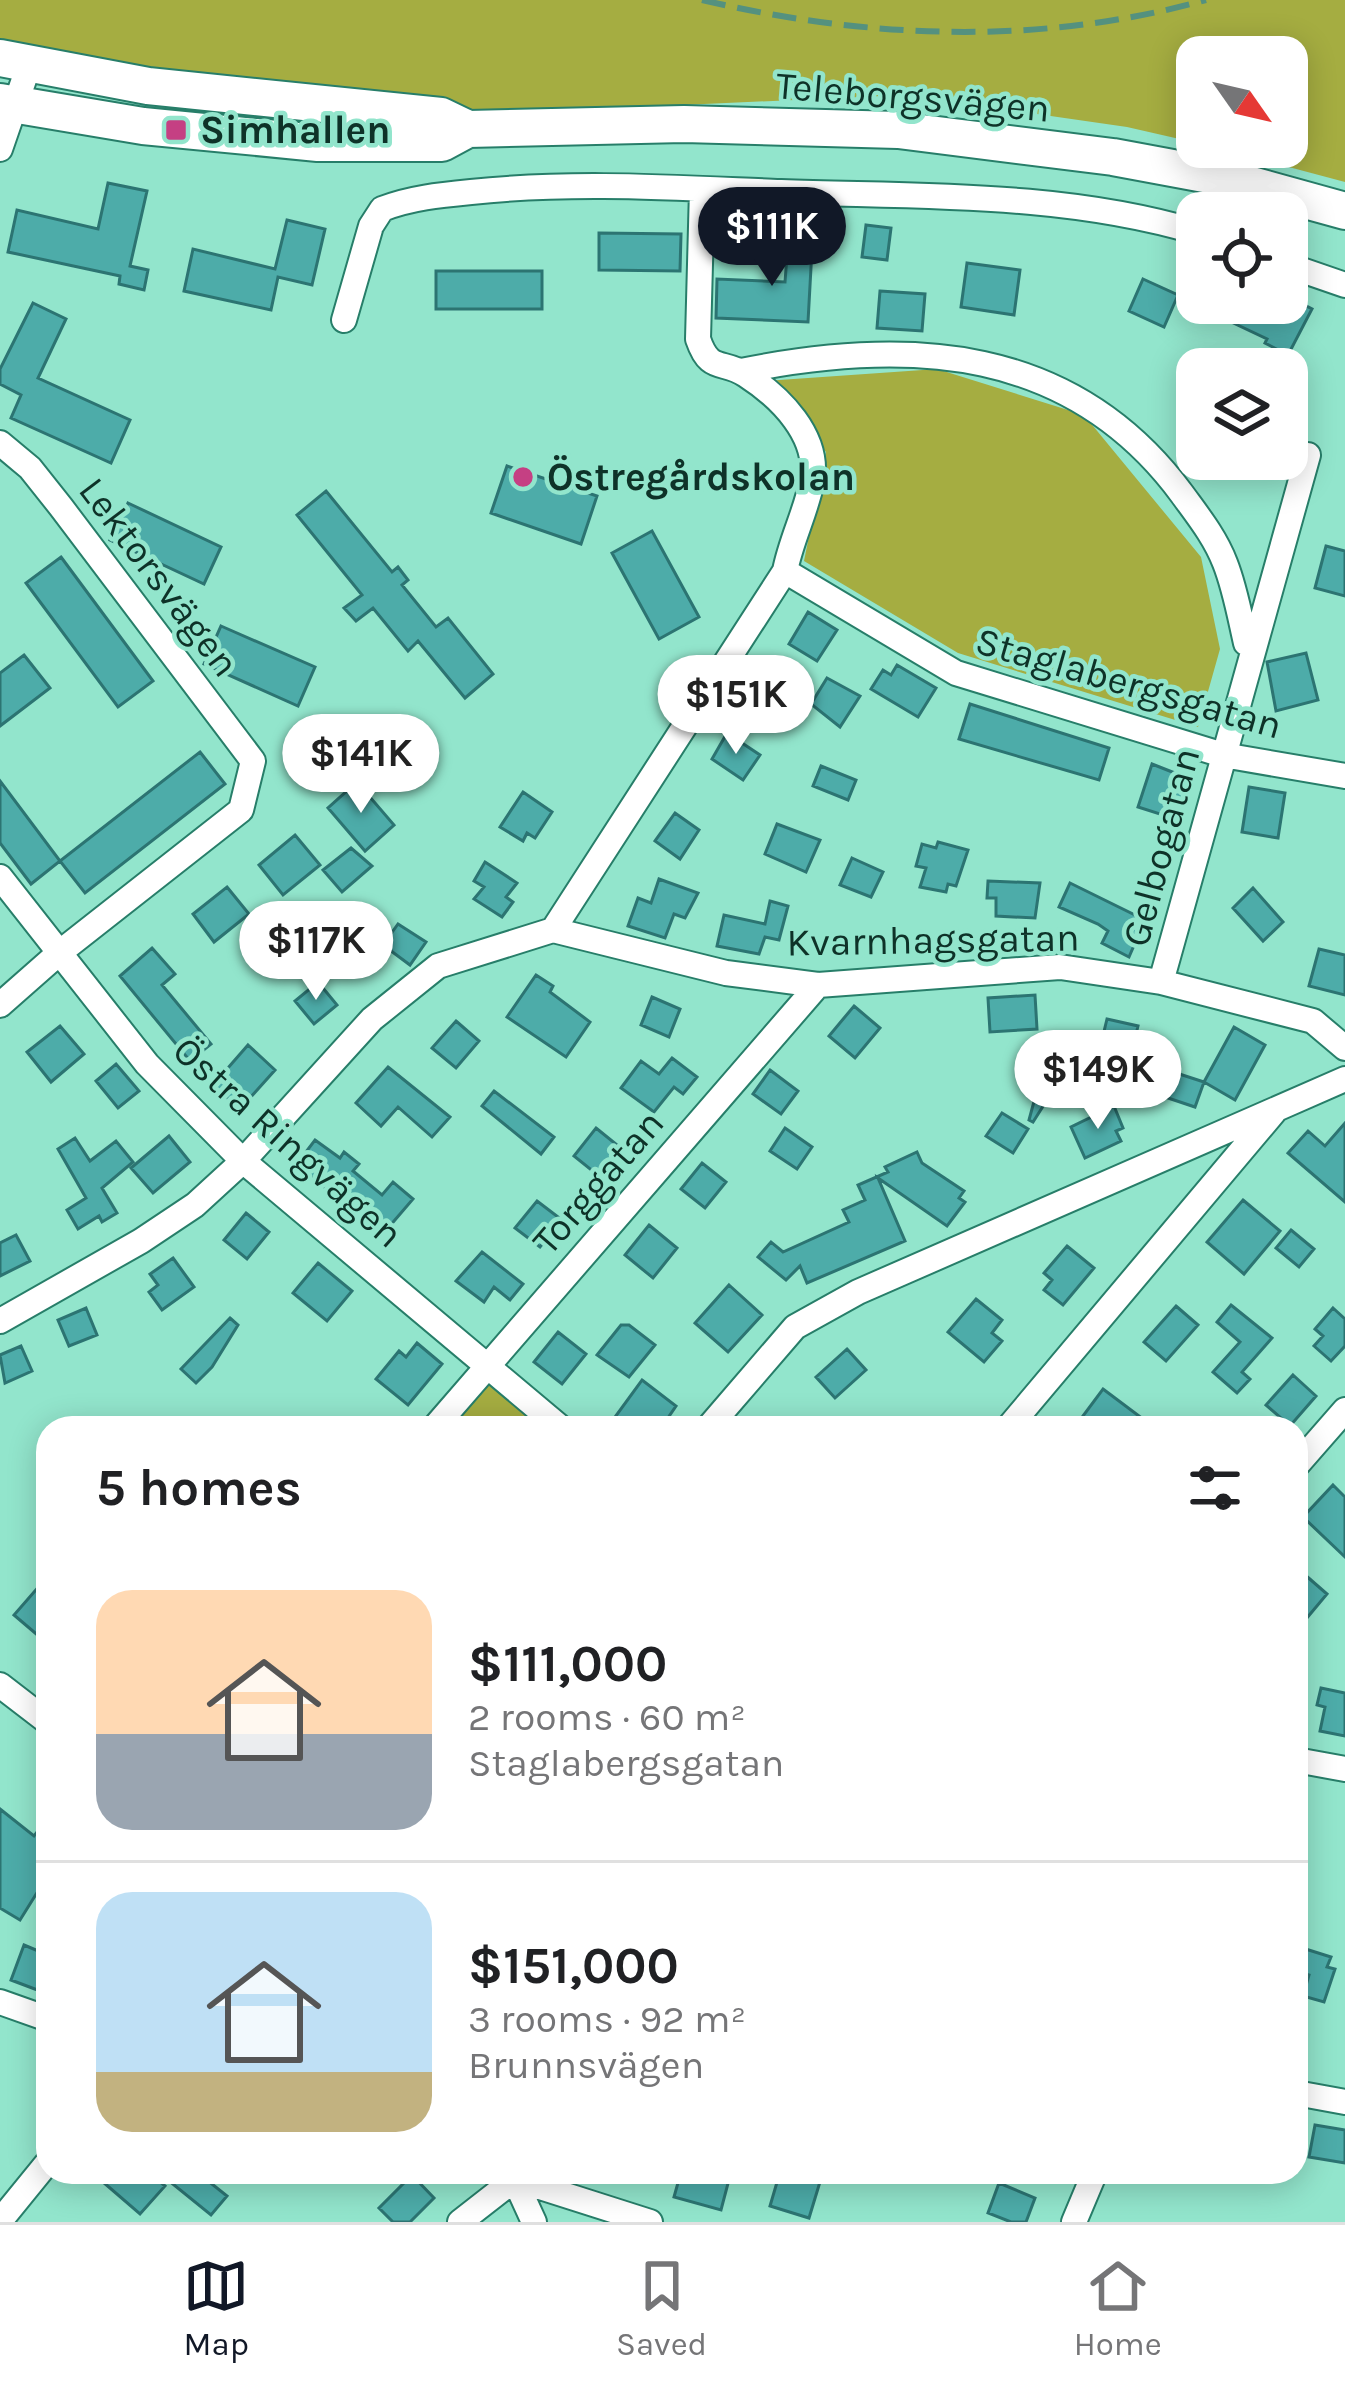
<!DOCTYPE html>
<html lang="en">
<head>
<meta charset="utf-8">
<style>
  :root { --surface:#fff; --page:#f2f2f2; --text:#202124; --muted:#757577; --line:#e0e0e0; --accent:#111827 }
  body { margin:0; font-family:Karla,sans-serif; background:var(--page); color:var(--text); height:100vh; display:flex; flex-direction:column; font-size:45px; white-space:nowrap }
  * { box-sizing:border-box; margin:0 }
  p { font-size:39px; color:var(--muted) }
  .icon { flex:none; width:66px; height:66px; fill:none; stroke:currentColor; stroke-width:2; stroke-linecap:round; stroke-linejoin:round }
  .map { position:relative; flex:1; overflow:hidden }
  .details { position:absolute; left:36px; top:1416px; width:1272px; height:768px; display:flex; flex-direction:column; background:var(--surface); border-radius:36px; box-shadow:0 6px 30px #0003 }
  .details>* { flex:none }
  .needle { width:78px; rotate:124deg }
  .tools { position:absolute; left:1176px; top:36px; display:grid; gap:24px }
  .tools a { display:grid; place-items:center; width:132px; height:132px; border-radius:24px; background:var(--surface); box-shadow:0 6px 30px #0003; font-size:60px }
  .price { position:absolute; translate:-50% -102px; padding:0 27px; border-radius:42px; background:#fff; color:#222; font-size:39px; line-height:78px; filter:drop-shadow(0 3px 6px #0008) }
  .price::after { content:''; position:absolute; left:50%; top:72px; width:36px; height:27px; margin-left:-18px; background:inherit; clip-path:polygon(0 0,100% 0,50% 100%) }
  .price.selected { background:var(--accent); color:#fff }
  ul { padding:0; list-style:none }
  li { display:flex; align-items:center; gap:36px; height:300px; padding:0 60px }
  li+li { border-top:3px solid var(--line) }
  li span { display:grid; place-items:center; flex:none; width:336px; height:240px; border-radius:36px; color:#555 }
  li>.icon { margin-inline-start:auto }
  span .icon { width:144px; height:144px; fill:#fffc; stroke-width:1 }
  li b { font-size:51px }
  h2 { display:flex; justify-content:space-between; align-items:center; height:144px; padding:0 60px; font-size:51px }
  .dock { display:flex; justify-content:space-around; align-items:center; height:168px; border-top:3px solid var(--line); background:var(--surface); font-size:33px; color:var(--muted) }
  .dock a { display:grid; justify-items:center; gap:6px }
  .dock .selected { color:var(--accent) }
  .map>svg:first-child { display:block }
  .green { fill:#a5ad41 }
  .building { fill:#4daca9; stroke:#2c7472; stroke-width:3 }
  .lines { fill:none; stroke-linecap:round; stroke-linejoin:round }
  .minor-casing { stroke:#277e69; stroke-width:28 }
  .secondary-casing { stroke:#277e69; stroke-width:40 }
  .minor { stroke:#fff; stroke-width:24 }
  .secondary { stroke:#fff; stroke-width:36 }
  .rail { stroke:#54917f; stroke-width:6; stroke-dasharray:24 12; stroke-linecap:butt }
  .poi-dot { fill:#c54083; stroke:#92e5cc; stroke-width:4.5 }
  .labels { text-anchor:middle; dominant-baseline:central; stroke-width:9; stroke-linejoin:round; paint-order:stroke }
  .street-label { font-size:39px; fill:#0e3228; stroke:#92e5cc }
  .poi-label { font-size:39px; font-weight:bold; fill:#0e3228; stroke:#92e5cc; text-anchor:start }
</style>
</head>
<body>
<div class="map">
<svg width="1345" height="2222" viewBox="0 0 1345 2222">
  <rect width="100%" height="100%" fill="#92e5cc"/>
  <!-- green -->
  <path class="green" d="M0,0h1345v182l-132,-35h74v-90h-90v86l-70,-16 -223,-32 -463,21 -441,-58z
    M937,369l147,46 117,142 19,92 -22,78 -240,-74 -154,-92 22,-109 -61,-71z
    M487,1365l74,63h-127z"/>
  <!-- building -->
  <path class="building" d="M108,183l39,8 -17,75 18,4 -4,20 -25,-6 1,-8 -112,-24 9,-42 81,19z
    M287,220l38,9 -13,56 -34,-8 -7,33 -87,-19 9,-42 82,20z
    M866,225l25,3 -4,32 -25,-3z
    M789,230l24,1 -5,91 -92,-4 1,-39 68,3z
    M599,233l82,1 -1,37 -81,-1z
    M967,263l53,7 -6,45 -53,-8z
    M436,271h106v38h-106z
    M1143,279l35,16 -14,32 -35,-16z
    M880,291l45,3 -3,37 -45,-3z
    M1289,297l23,12 -24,46 -23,-12 2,-4 -76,-36h96z
    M33,303l33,16 -28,59 92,42 -19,43 -100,-45 10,-23 -21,-11v-15z
    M507,466l90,30 -16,48 -90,-31z
    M326,491l66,81 6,-5 10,13 -6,5 34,42 12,-9 45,56 -28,24 -47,-57 -10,10 -35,-43 -17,13 -12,-13 18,-13 -65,-80z
    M128,503l93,44 -17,37 -94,-44z
    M652,531l47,86 -40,22 -47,-86z
    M1326,546l19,5v45l-30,-8z
    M61,557l92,124 -35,26 -92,-124z
    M808,612l29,18 -20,31 -28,-17z
    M221,626l94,41 -17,39 -94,-42z
    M1306,653l12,47 -42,11 -9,-49z
    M24,655l26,33 -50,38v-53z
    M897,665l39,23 -18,29 -47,-28 12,-19 8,5z
    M827,678l33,18 -20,31 -29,-23z
    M970,704l139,44 -10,32 -140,-41z
    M727,733l33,22 -17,25 -31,-21z
    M200,752l25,32 -140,109 -25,-32z
    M1152,764l38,15 -9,30 -11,-4 -4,11 -28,-9z
    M821,766l35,14 -8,20 -35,-14z
    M0,781l60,80 -29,23 -31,-41z
    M357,782l37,43 -29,26 -37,-43z
    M1249,787l36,6 -7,45 -36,-6z
    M523,792l29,20 -17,26 -8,-5 -4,8 -23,-14z
    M675,813l24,17 -19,29 -25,-18z
    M777,824l43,16 -14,32 -41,-18z
    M295,835l25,30 -37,30 -24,-30z
    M938,842l30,8 -12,36 -8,-2 -2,8 -26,-5 6,-19 -10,-2 6,-22 14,4z
    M351,848l21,18 -30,26 -19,-22z
    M852,858l31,14 -12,25 -31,-12z
    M485,862l32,21 -11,14 7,5 -11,15 -28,-18 10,-12 -10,-6z
    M659,879l39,14 -13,25 -11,-4 -9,24 -37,-12 10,-28 13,5z
    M988,881l52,2 -5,35 -39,-2v-18h-9z
    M1070,883l75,37 -16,37 -27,-14 6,-12 -10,-7 -39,-17z
    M227,887l22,27 -35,28 -21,-28z
    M1253,888l30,34 -20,19 -30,-33z
    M770,901l18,5 -9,34 -14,-3 -6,17 -42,-8 7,-31 41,9z
    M398,924l28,18 -16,23 -27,-20z
    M152,948l23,26 -13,11 49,59 -21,17 -70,-85z
    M1319,949l26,6v40l-36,-9z
    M536,975l17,11 -3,6 40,30 -24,35 -59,-40z
    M318,982l19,23 -23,19 -19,-23z
    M1035,995l2,34 -47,3 -2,-34z
    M652,997l28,12 -11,28 -28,-12z
    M854,1006l26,22 -25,30 -26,-22z
    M1107,1019l31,7 -7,29 -31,-7z
    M456,1021l23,20 -23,27 -24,-20z
    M60,1026l24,28 -33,28 -24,-30z
    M1234,1027l31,18 -30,55 -31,-18z
    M248,1045l27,25 -35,39 -27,-24z
    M1046,1057l45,15 -10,29 -24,-6 -3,-6 -21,33 -4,-2z
    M672,1058l25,19 -14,17 -9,-7 -20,25 -33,-24 20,-27 18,13z
    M116,1064l23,27 -21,17 -22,-27z
    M388,1067l62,50 -18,20 -34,-30 -17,19 -25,-23z
    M770,1070l28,21 -17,23 -28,-20z
    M1167,1070l37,12 -9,25 -36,-12z
    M494,1091l60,46 -13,17 -59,-48z
    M1114,1106l9,22 -7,3 5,10 -36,17 -14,-31z
    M1002,1113l26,16 -15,24 -27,-17z
    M1345,1123v79l-57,-49 20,-22 17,15z
    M596,1128l26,21 -22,28 -26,-21z
    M785,1128l27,19 -15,22 -27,-18z
    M169,1136l21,26 -37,31 -22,-25z
    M75,1138l15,23 26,-20 17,21 -31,26 15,25 -15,9 -3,-6 -21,13 -11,-19 19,-12 -28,-49z
    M315,1140l25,18 4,-6 15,12 -6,7 29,24 11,-13 20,17 -25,29 -33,-29 -6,7 -53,-41z
    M917,1152l5,11 42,28 -5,7 6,4 -18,24 -69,-48 27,63 -98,42 -7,-17 -14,14 -28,-23 13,-15 12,10 66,-30 -6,-12 22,-10 -7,-15 30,-13 -3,-5z
    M702,1163l24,19 -21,26 -24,-19z
    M1243,1200l37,31 -36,43 -37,-32z
    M537,1201l25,19 -22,27 -25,-19z
    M246,1213l23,19 -22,27 -23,-19z
    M649,1225l28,23 -24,30 -28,-23z
    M1291,1230l23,19 -15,18 -23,-19z
    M16,1235l14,26 -30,15v-33z
    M1067,1246l27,22 -31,37 -19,-15 8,-10 -8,-7z
    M482,1252l41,32 -13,16 -16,-13 -10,15 -28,-21z
    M173,1258l21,29 -32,23 -13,-18 9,-7 -8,-11z
    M318,1263l34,28 -25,30 -34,-28z
    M729,1285l33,30 -34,37 -33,-29z
    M976,1299l26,21 -10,13 10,8 -18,21 -36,-30z
    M1231,1305l41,33 -30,34 8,7 -13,14 -24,-21 27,-30 -23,-20z
    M1176,1306l22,19 -32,36 -22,-19z
    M86,1308l11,27 -28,11 -11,-26z
    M1333,1308l12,11v27l-14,15 -17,-15 9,-10 -8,-7z
    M230,1318l8,7 -26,42 -16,16 -15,-14z
    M621,1325h8l26,20 -26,32 -32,-22z
    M558,1332l28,22 -24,30 -28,-22z
    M417,1343l25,21 -34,41 -32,-26 23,-28 7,6z
    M21,1346l11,25 -27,12 -5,-28z
    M847,1349l19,21 -31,28 -19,-21z
    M1293,1375l23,21 -26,30 -24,-21z
    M642,1380l34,26 -15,22h-54z
    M1103,1389l52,39h-81z
    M1333,1485l12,12v60l-42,-40z
    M1296,1567l31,27 -21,25 -10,-9z
    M48,1576v68l-34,-29z
    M1321,1688l24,5v43l-25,-5 5,-24 -8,-2z
    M0,1809l34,27 14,-18v57l-28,45 -20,-12z
    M24,1945l24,10v39l-37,-14z
    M1296,1946l35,11 -4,10 8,2 -11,33 -21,-6 6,-21 -13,-4z
    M1315,2125l30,5v33l-36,-6z
    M112,2172h37l16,14 -25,28 -37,-32z
    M158,2172h39l30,24 -16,19z
    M681,2172h50l-10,38 -47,-13z
    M780,2172h43l-14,46 -39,-12z
    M412,2175l22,23 -24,24h-17l-14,-14z
    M999,2183l36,15 -9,24h-15l-23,-9z"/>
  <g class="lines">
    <defs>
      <path id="minor" d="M0,149l29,-84
        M702,189l-4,150c12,35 24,20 48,36 34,22 74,61 66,106 -6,31 -21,59 -27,90l171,102 267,82 122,21
        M1287,265l58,20
        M344,320l27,-94 11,-17c28,-11 58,-14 89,-17 102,-11 207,-4 310,0 138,5 282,0 416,40
        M741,371c168,-34 331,-26 441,123 16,22 33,43 43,69 10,25 15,54 21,80l8,3
        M0,443l30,25 31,39 192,254 -12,49 -182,143 -59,52
        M0,877l147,187 96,97 318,267
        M553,930l232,-359
        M1161,982l147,-527
        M0,1321l141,-80 54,-36 48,-44 129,-142 66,-53 115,-36 173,43 92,12 242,-18 101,15 152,39 32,27
        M434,1428l384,-443
        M708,1428l87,-101 63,-35 487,-213
        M1008,1428l266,-316
        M1296,1466l49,-56
        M0,1685l48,37
        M1296,1760l49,9
        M0,2002l48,17
        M1296,2093l49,9
        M512,2174l22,48
        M515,2179l135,43
        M0,2221l48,-59
        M460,2222l55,-43
        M1074,2222l21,-50"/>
      <path id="secondary" d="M0,58l148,28 293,30 27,13
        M0,102l143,24 175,17h124l26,-14 216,-5 214,6 215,27 113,21 119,33"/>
    </defs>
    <!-- minor casing -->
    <use href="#minor" class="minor-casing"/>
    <!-- secondary casing -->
    <use href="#secondary" class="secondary-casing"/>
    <!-- minor -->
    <use href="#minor" class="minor"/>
    <!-- secondary -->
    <use href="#secondary" class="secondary"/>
    <!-- rail -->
    <path class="rail" d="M702,0c166,39 338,46 504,0"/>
  </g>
  <!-- markers -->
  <g class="poi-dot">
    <rect x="164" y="118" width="24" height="24" rx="6"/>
    <circle cx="523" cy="477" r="12"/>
  </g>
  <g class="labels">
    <!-- street labels -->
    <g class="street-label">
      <text transform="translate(913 97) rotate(5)">Teleborgsvägen</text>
      <text transform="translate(159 577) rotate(53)">Lektorsvägen</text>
      <text transform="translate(1129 683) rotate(16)">Staglabergsgatan</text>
      <text transform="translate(1161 847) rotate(-75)">Gelbogatan</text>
      <text transform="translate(933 940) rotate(-1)">Kvarnhagsgatan</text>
      <text transform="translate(288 1142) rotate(42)">Östra Ringvägen</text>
      <text transform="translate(598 1182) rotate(-49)">Torggatan</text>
    </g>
    <!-- poi labels -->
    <g class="poi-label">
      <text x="200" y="130">Simhallen</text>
      <text x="547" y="477">Östregårdskolan</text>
    </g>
  </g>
</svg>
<div class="tools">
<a><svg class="needle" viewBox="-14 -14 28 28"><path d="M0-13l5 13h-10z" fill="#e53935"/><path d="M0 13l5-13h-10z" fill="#757577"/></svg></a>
<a><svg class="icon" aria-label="locate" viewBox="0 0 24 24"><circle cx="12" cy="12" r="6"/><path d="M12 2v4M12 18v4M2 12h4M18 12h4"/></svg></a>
<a><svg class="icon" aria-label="layers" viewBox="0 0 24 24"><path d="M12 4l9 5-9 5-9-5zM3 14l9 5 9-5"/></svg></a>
</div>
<b class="price selected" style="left:772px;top:289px">$111K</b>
<b class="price" style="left:736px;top:757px">$151K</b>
<b class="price" style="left:361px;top:816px">$141K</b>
<b class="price" style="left:316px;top:1003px">$117K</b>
<b class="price" style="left:1098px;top:1132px">$149K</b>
<section class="details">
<h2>5 homes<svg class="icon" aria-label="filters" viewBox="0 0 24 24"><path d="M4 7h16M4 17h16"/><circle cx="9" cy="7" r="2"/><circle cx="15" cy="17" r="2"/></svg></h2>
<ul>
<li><span style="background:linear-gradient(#ffd9b3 60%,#9aa5b1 0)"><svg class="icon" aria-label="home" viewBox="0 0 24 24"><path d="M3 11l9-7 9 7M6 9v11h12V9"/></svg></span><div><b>$111,000</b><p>2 rooms · 60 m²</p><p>Staglabergsgatan</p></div></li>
<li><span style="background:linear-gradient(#bfe0f5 75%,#c2b280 0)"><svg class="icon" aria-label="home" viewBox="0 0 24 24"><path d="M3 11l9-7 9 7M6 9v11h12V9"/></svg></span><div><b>$151,000</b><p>3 rooms · 92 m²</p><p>Brunnsvägen</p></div></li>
</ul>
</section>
</div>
<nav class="dock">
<a class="selected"><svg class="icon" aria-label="map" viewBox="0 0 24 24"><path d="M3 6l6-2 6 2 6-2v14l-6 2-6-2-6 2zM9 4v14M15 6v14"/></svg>Map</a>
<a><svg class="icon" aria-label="saved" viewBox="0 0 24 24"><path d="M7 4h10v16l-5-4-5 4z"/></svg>Saved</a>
<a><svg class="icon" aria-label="home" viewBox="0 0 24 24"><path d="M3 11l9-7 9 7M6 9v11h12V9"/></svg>Home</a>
</nav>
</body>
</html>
